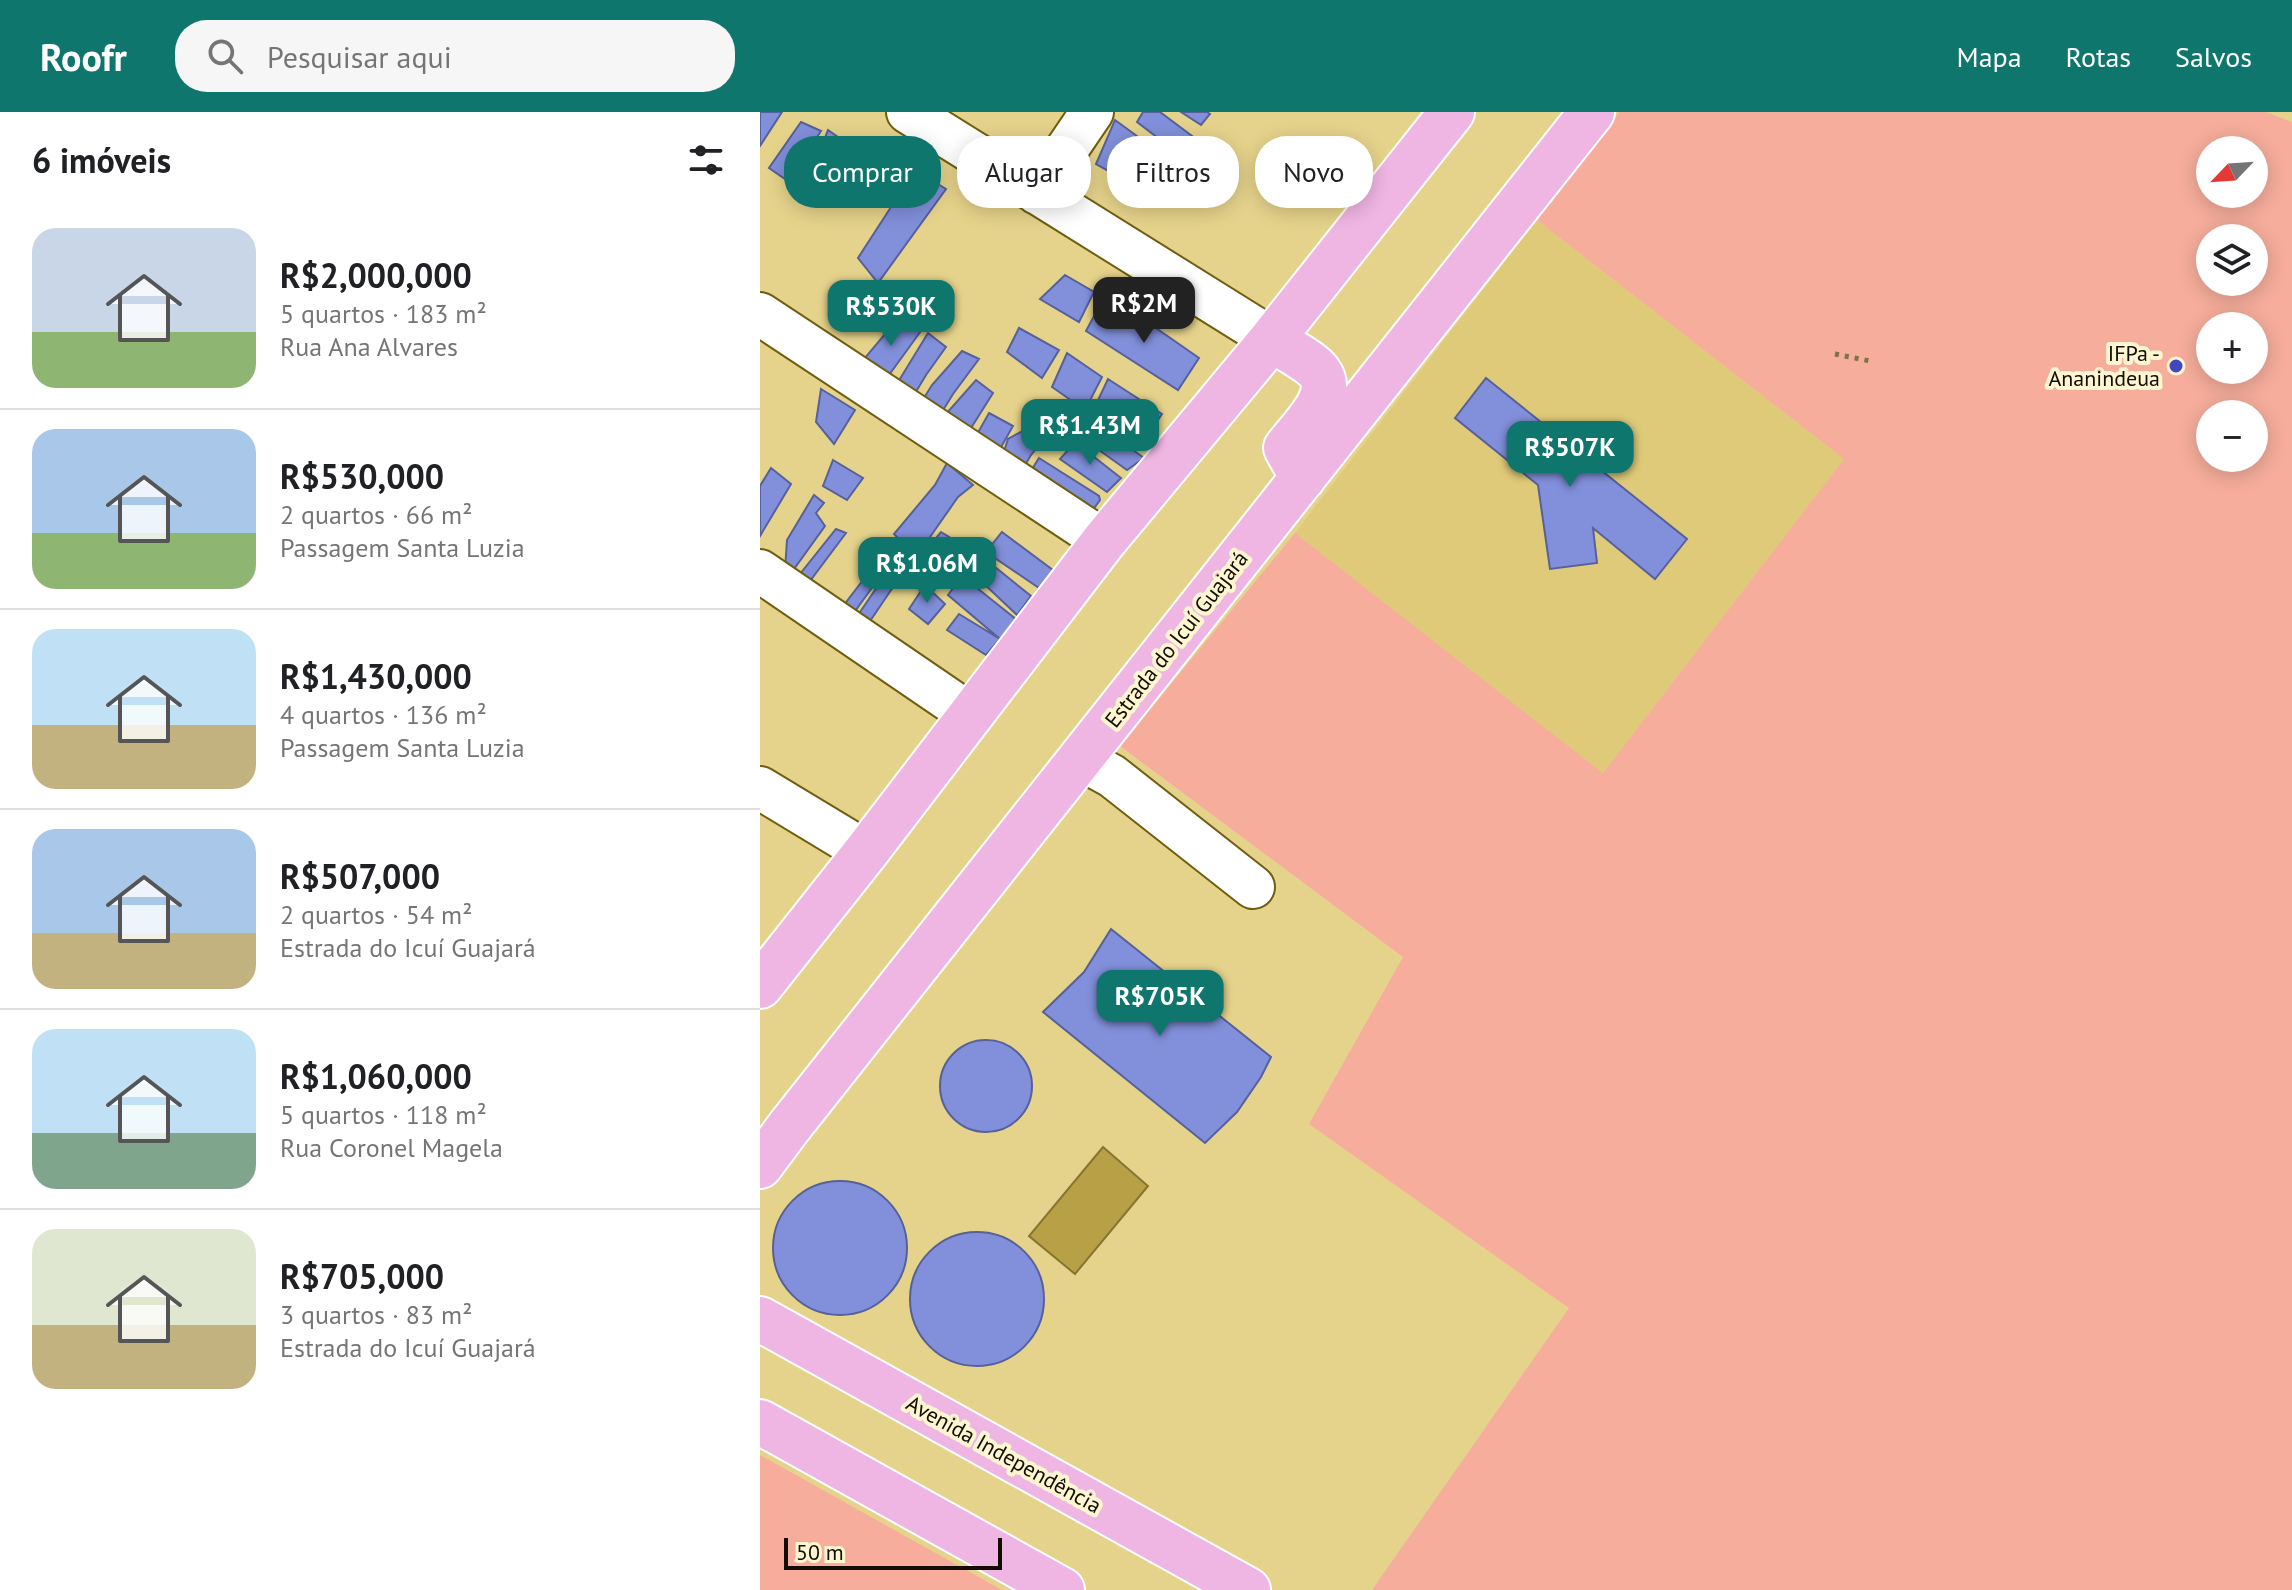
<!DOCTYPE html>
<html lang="pt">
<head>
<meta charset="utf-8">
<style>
  :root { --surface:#fff; --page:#f6f6f6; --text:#202124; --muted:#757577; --line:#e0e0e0; --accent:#0f766e }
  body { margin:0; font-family:"PT Sans",sans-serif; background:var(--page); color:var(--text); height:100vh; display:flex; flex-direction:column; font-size:30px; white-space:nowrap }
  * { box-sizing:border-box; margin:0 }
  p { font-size:26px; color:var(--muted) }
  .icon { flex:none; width:44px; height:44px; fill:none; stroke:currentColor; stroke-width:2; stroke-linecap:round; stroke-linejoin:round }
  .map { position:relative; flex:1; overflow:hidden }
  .details { display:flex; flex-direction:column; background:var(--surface); width:760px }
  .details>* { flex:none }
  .top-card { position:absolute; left:24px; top:24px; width:760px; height:72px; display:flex; gap:16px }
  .needle { width:52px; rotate:245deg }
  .buttons { position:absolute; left:1436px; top:24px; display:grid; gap:16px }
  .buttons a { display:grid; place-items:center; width:72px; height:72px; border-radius:50%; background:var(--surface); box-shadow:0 4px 20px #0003; font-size:40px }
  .scale { position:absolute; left:24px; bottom:20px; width:218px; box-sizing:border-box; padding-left:8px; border:4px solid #120d00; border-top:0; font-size:22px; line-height:28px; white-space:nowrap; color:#120d00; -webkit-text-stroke:6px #fef5d1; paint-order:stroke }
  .price { position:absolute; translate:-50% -68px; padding:0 18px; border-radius:16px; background:var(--accent); color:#fff; font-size:26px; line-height:52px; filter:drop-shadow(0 2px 4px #0008) }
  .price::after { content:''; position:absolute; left:50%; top:48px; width:24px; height:18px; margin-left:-12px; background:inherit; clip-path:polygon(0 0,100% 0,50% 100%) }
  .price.on { background:#222; color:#fff }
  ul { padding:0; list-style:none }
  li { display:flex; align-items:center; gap:24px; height:200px; padding:0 32px }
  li+li { border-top:2px solid var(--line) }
  li span { display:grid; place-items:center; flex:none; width:224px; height:160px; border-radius:24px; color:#555 }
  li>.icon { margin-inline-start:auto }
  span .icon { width:96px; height:96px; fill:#fffc; stroke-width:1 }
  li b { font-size:34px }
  h2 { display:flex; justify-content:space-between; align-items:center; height:96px; padding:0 32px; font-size:34px }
  .tag { padding:0 28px; border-radius:32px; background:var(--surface); box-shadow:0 4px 20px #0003; font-size:28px; line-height:72px }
  .tag.on { background:var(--accent); color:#fff }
  header { display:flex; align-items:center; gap:48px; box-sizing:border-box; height:112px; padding:0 40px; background:var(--accent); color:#fff }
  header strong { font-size:38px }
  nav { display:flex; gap:44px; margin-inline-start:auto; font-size:28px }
  .search { width:560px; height:72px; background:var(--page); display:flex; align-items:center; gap:20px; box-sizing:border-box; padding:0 28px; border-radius:32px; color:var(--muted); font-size:30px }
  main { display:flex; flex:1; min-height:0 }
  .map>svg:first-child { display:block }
  .built { fill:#dfca79 }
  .green { fill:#f6ad9b; fill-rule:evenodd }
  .water { fill:#b7a046; stroke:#867431; stroke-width:2 }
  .building { fill:#8290db; stroke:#56609a; stroke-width:2 }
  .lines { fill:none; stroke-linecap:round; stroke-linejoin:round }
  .minor-casing { stroke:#705e0f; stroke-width:46 }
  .major-casing { stroke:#fff; stroke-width:48 }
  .path { stroke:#7e7247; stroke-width:5; stroke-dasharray:4 6; stroke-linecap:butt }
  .minor { stroke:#fff; stroke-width:42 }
  .major { stroke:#efb5e3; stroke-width:44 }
  .poi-dot { fill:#4247bc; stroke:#fef5d1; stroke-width:3 }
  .labels { text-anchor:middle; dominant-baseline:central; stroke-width:8; stroke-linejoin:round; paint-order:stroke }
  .poi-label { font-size:22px; fill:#120d00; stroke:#fef5d1; text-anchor:end }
  .street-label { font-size:22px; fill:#120d00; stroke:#fef5d1 }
</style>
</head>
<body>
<header>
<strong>Roofr</strong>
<div class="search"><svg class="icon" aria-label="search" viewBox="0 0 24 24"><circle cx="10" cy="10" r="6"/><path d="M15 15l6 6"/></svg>Pesquisar aqui</div>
<nav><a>Mapa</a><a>Rotas</a><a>Salvos</a></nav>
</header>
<main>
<section class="details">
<h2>6 imóveis<svg class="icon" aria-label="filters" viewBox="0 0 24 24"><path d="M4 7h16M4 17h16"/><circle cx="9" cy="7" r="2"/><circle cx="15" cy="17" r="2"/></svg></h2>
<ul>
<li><span style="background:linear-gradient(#c9d6e8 65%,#8fb573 0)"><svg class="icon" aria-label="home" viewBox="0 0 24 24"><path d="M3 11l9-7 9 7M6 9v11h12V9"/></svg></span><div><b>R$2,000,000</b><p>5 quartos · 183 m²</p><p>Rua Ana Alvares</p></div></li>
<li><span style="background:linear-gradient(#a9c7e8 65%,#8fb573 0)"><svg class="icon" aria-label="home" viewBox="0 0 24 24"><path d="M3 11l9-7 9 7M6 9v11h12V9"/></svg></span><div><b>R$530,000</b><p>2 quartos · 66 m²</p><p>Passagem Santa Luzia</p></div></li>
<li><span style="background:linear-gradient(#bfe0f5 60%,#c2b280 0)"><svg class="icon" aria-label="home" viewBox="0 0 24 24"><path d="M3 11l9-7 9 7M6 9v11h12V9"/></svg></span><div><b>R$1,430,000</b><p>4 quartos · 136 m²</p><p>Passagem Santa Luzia</p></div></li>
<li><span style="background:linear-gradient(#a9c7e8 65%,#c2b280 0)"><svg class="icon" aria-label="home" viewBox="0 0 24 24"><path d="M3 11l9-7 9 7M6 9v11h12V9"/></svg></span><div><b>R$507,000</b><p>2 quartos · 54 m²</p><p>Estrada do Icuí Guajará</p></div></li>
<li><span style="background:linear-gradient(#bfe0f5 65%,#7fa58c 0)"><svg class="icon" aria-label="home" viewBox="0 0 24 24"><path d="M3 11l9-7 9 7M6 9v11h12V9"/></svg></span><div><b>R$1,060,000</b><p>5 quartos · 118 m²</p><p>Rua Coronel Magela</p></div></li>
<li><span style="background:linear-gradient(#dfe7d0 60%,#c2b280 0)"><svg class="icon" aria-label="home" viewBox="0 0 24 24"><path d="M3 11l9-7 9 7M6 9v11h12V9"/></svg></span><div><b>R$705,000</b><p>3 quartos · 83 m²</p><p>Estrada do Icuí Guajará</p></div></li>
</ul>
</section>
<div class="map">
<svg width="1532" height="1478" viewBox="0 0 1532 1478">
  <rect width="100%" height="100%" fill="#e6d38b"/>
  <!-- built -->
  <path class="built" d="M777,108l307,239 -241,314 -308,-240z"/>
  <!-- green -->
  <path class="green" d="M859,0h647l26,10v1468h-920l197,-282 -260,-184 94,-167 -283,-211 175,-213 308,240 241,-314 -307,-239zM1450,38h44v44h-44zM1450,126h44v44h-44zM1450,214h44v44h-44zM1450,302h44v44h-44z
    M0,1343l242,135h-242z"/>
  <!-- water -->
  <path class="water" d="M343,1035l45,39 -73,88 -46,-38z"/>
  <!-- building -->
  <path class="building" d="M0,0h22l-22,34z
    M383,0h17l32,24 -13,18 -42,-32z
    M421,0h26l3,2 -9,11z
    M355,8l52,38 -19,35 -52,-29z
    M41,10l20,9 -33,50 -19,-13z
    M68,18l33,23 -21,35 -31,-9z
    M155,58l31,19 -68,94 -20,-25z
    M305,163l29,17 -15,30 -39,-23z
    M340,193l23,11 7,-6 69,48 -21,32 -92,-59z
    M141,203l22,13 -39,54 -25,-17z
    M259,216l40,22 -17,28 -35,-26z
    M168,221l18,14 -20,28 -18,30 -16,-13z
    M202,239l17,8 -26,35 -16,26 -18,-14 13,-21z
    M307,241l35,24 -17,33 -33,-23z
    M726,266l201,161 -32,40 -62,-51 4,35 -47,6 -12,-84 -83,-67z
    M348,267l54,35 -20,29 -10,-1 -39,-31z
    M216,268l17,13 -32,51 -23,-21z
    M61,277l34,21 -21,34 -18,-22z
    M229,301l24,13 -17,30 -25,-11z
    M282,308l11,8 -22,27 -13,22 -18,-13 8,-25z
    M341,315l43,31 -17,12 -42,-30z
    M315,330l46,36 -14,14 -47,-33z
    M279,346l60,38 1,4 -16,22 -55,-48z
    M73,348l30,18 -16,22 -24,-14z
    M187,351l26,22 -15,12 -42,60 -22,-23 41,-49z
    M11,356l20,16 -31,52v-50z
    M54,383l10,8 -8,10 9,13 -31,43 -9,1 2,-30z
    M76,417l10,4 -39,52 -7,-11z
    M181,420l28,17 -12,19 -30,-19z
    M242,420l55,41 -18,15 -53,-36z
    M126,438l6,10 -39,54 -9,-9z
    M136,447l10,9 -40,59 -10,-9z
    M230,451l41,33 -14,19 -35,-33z
    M202,464l55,44 -17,19 -52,-44z
    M165,473l20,19 -17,20 -19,-15z
    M199,502l41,25 -14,16 -39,-25z
    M351,817l160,128 -10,20 -24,35 -32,31 -162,-131 41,-40z
    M180 974a46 46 0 1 1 92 0a46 46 0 1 1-92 0Z
    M13 1136a67 67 0 1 1 134 0a67 67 0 1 1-134 0Z
    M150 1187a67 67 0 1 1 134 0a67 67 0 1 1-134 0Z"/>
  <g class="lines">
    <defs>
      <path id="minor" d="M148,0l364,227
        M277,81l55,-81
        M0,202l344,227
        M0,459l211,144
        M321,647l31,17 141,111
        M0,676l106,64"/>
      <path id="major" d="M512,227c12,9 39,22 47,33 18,24 -19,57 -33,76l17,30
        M0,874l106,-134 238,-311 168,-202 180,-227
        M0,1054l29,-39 803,-1015
        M0,1207l488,271
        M0,1310l302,168"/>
    </defs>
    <!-- minor casing -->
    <use href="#minor" class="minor-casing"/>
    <!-- major casing -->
    <use href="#major" class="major-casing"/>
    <!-- path -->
    <path class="path" d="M1075,242l35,7"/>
    <!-- minor -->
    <use href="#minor" class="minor"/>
    <!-- major -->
    <use href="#major" class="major"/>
  </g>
  <!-- markers -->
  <circle class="poi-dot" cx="1416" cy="254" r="8"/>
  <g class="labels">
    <!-- poi labels -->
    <g class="poi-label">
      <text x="1400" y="241">IFPa -<tspan x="1400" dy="25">Ananindeua</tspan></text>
    </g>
    <!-- street labels -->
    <g class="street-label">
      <text transform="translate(416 527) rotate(-52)">Estrada do Icuí Guajará</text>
      <text transform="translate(244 1342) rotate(29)">Avenida Independência</text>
    </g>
  </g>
</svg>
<div class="buttons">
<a><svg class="needle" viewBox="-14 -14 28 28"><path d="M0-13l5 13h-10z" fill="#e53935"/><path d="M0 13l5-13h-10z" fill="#757577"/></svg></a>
<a><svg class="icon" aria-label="layers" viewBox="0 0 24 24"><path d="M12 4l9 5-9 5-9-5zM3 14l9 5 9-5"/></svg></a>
<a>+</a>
<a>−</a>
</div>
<div class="scale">50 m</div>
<b class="price on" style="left:384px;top:233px">R$2M</b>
<b class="price" style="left:131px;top:236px">R$530K</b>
<b class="price" style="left:330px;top:355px">R$1.43M</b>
<b class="price" style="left:810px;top:377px">R$507K</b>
<b class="price" style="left:167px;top:493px">R$1.06M</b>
<b class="price" style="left:400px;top:926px">R$705K</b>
<div class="top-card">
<a class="tag on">Comprar</a>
<a class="tag">Alugar</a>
<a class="tag">Filtros</a>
<a class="tag">Novo</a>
</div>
</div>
</main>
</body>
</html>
